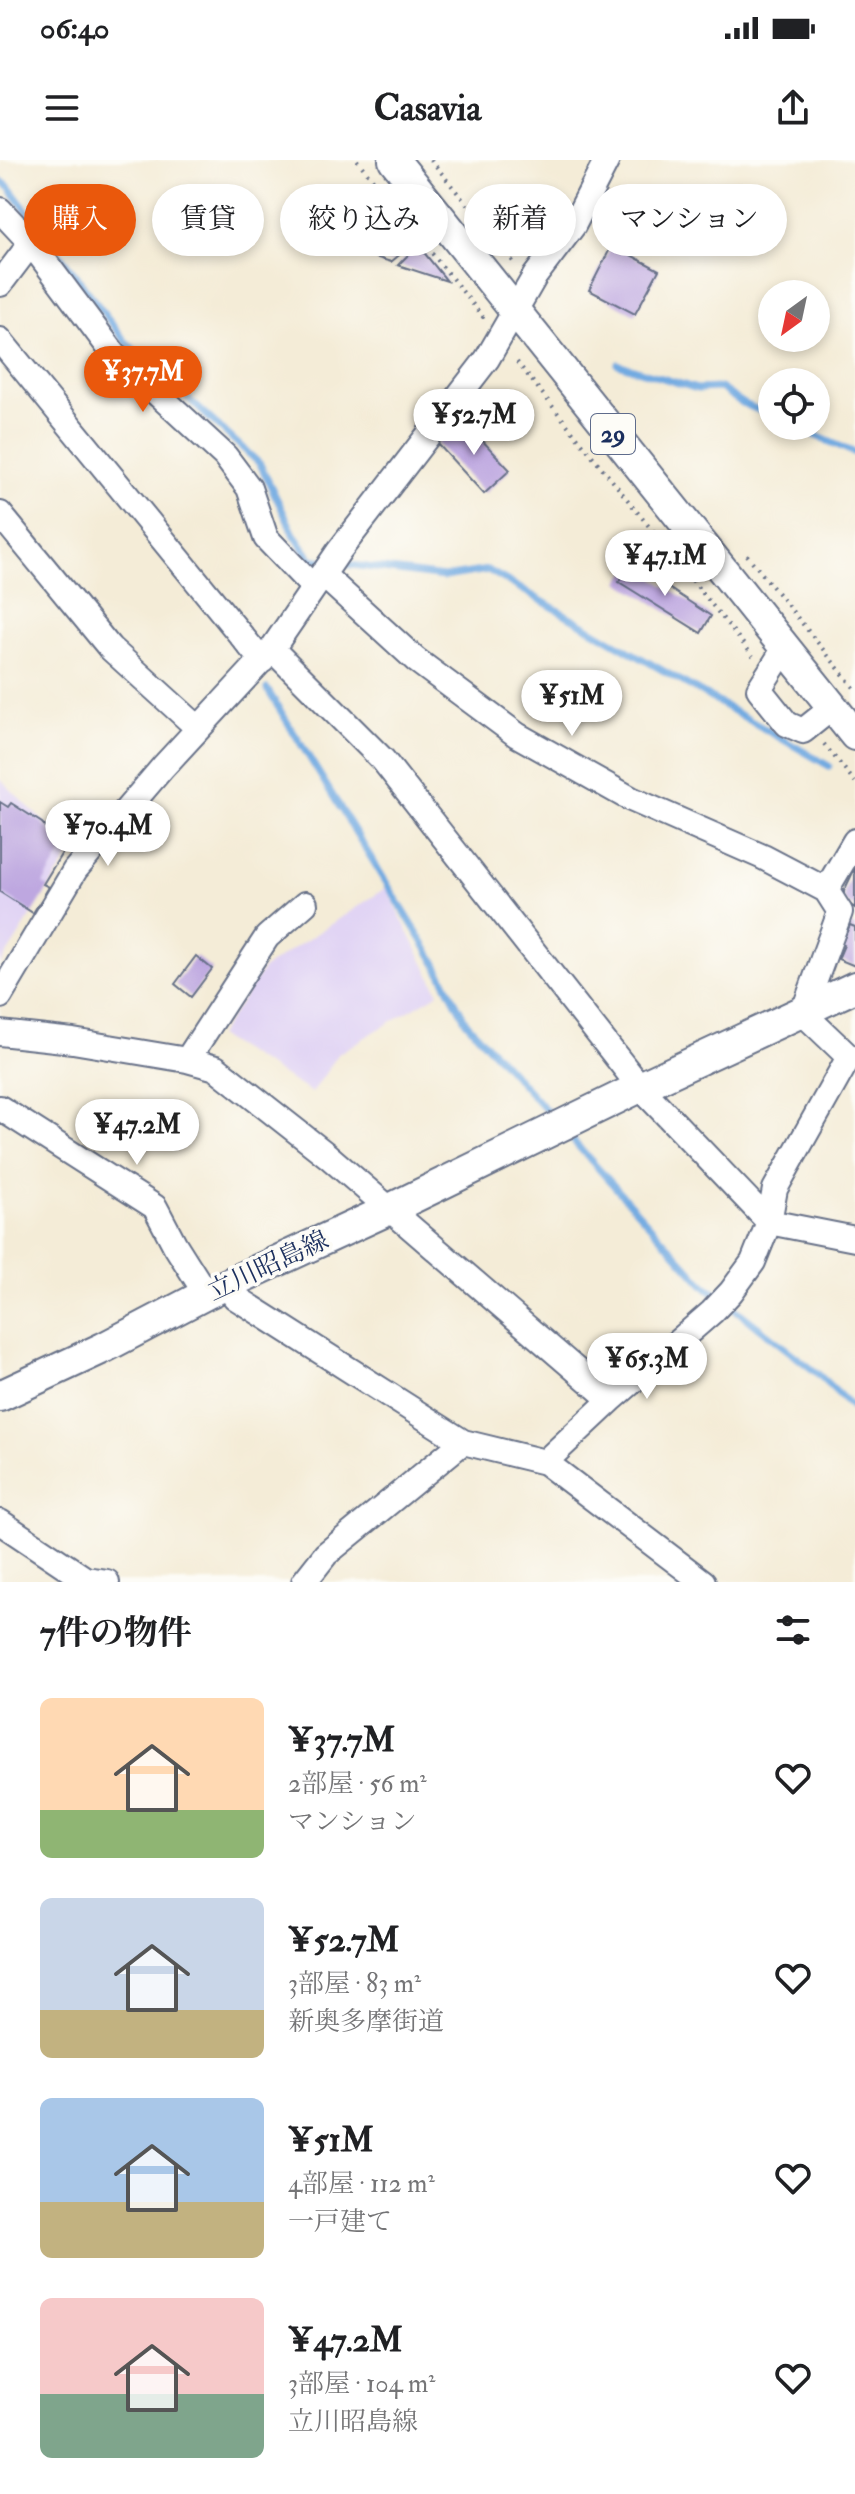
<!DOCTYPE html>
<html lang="ja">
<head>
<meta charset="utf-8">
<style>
  :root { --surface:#fff; --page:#f2f2f2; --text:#202124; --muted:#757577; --accent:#ea580c }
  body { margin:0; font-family:"IM FELL Double Pica","Noto Serif JP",serif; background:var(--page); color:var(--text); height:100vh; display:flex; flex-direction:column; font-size:30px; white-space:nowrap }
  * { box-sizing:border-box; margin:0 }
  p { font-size:26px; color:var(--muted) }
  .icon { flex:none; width:44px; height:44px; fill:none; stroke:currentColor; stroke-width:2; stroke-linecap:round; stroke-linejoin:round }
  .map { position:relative; height:1422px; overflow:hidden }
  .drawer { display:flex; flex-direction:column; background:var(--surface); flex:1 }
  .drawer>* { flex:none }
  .banner { position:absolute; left:24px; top:24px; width:808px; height:72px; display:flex; gap:16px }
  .needle { width:52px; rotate:213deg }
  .tools { position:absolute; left:758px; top:120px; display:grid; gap:16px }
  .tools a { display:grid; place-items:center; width:72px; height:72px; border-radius:50%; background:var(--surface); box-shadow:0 4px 12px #0003; font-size:40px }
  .price { position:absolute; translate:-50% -68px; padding:0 18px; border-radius:28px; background:#fff; color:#222; font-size:26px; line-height:52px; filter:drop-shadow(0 2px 4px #0008) }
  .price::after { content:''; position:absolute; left:50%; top:48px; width:24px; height:18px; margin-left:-12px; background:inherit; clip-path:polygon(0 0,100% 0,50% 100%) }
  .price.active { background:var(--accent); color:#fff }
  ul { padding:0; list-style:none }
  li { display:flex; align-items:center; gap:24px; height:200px; padding:0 40px }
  li span { display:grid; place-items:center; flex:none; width:224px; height:160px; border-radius:12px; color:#555 }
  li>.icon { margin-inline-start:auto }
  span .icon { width:96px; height:96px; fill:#fffc; stroke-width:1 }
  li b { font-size:34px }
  h2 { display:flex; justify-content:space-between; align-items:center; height:96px; padding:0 40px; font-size:34px }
  .tag { padding:0 28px; border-radius:36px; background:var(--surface); box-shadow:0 4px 12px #0003; font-size:28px; line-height:72px }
  .tag.active { background:var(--accent); color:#fff }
  .status { display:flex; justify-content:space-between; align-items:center; height:56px; padding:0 40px; background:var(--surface); direction:ltr }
  .status svg { height:22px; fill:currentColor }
  header { display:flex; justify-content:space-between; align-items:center; height:104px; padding:0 40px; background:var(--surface); font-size:36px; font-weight:800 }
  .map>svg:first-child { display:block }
  .built { fill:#e1d4f4 }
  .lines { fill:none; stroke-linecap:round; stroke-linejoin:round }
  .stream { stroke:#72aae1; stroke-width:7 }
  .building { fill:#bea7e0 }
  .minor-casing { stroke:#677188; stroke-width:28 }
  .major-casing { stroke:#677188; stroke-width:34 }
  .path { stroke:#677188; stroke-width:4; stroke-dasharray:2 6; stroke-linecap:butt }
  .minor { stroke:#fff; stroke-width:24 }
  .major { stroke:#fff; stroke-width:30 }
  .labels { text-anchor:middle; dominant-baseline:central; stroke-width:7; stroke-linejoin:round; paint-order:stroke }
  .shield { fill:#fdfcf7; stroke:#5f6c8c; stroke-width:2 }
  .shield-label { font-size:24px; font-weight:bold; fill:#1b2f5e }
  .street-label { font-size:26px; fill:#1b2f5e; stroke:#fdfcf7 }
</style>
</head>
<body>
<div class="status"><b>06:40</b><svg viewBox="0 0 49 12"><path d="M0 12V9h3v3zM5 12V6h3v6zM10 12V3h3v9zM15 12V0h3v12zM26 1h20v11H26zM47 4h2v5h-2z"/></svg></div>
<header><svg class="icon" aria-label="menu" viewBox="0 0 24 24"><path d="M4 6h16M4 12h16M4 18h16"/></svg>Casavia<svg class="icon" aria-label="share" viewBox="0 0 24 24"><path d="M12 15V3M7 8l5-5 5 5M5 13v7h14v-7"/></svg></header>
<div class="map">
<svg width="855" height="1422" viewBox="0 0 855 1422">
  <rect width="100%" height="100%" fill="#fdfcf7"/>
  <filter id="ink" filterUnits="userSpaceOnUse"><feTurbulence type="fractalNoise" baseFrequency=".0125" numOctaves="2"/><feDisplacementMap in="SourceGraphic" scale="16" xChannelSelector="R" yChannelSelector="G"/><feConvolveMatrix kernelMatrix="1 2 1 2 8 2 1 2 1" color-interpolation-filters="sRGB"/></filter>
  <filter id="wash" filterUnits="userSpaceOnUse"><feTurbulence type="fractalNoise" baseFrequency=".006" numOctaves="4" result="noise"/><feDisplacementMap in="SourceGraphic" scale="32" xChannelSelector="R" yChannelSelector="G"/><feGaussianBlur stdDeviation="1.8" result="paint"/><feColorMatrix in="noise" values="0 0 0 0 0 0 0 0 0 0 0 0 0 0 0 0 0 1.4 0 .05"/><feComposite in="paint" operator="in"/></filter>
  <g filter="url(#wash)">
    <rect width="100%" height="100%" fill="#f4ecd7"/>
    <!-- built -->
    <path class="built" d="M0,619l73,71 -73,115z
      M386,728l53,105 -100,60 -27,40 -94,-57 46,-68z"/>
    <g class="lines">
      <!-- stream -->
      <path class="stream" d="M0,20l8,6 117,155 135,123 35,72 16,23 13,2
        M618,204l79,25 23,-1 22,15 30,13
        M794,266l61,27
        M337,403l107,14 44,-7 341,196
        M267,529l167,271 32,62 89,98
        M566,973l137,151 114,89 38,37"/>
    </g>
    <g id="blocks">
      <!-- building -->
      <path class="building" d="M357,28l3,4 5,-4 45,58 -19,16 -53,-16 -17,-19 24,-19 -2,-3 5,-3 -3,-3z
        M418,85l29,36 -49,-16z
        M612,85l47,25 -24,44 -46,-24z
        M463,260l47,50 -26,24 -47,-51z
        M632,404l79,52 -10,17 -82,-51z
        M0,642l8,5 3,-4 31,20 23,25 -22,36 6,3 -16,26 -33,-21z
        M855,708v40l-11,-8v-9z
        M850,765l5,2v39l-17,-7 6,-14 -3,-1z
        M196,796l16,13 -21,28 -16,-13z"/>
    </g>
  </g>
  <g filter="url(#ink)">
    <use href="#blocks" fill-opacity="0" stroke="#677188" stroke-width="2"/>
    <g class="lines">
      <defs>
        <path id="minor" d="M0,50l31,33 83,111 111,102 24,32 17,50 47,49
          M0,124l31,-41
          M0,180l262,321
          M0,354l110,134 88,80
          M322,414l94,86 101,75 114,64 132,58 63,33 14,22 -37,101 46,44 -74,132 -6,33 -16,40 -22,30 -19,20 -101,88 -66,62
          M785,488l-26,41 28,35 16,7 30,-24
          M272,489l111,111 257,327 129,135 86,17
          M826,730l29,-49
          M0,836l75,-126 88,-103 109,-118 67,-98 148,-192 48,-83 38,-50 34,-66
          M0,873l73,8 114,19 29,8 112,88 283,244
          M187,900l80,-123 38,-33
          M0,948l155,99 20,38 31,49
          M227,1124l8,13 228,145 82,20 158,120
          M0,1362l85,57 22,3
          M304,1422l22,-28 137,-112"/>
        <path id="major" d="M394,0l461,575
          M0,1236l103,-48 103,-54 184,-85 250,-122 215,-100"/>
      </defs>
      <!-- minor casing -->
      <use href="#minor" class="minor-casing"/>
      <!-- major casing -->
      <use href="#major" class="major-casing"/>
      <!-- path -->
      <path class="path" d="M357,0l126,157 1,-3
        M431,0l84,104
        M517,202l236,294
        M747,395l108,134
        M824,584l31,38"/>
      <!-- minor -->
      <use href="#minor" class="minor"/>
      <!-- major -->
      <use href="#major" class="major"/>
    </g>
  </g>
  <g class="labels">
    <!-- shield labels -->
    <rect class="shield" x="591" y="254" width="44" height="40" rx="6"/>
    <g class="shield-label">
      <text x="613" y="274">29</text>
    </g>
    <!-- street labels -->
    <g class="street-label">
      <text transform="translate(268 1106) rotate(-25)">立川昭島線</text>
    </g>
  </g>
</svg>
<div class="tools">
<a><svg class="needle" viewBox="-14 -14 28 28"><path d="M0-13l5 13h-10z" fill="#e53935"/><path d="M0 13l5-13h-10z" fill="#757577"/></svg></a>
<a><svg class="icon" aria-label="locate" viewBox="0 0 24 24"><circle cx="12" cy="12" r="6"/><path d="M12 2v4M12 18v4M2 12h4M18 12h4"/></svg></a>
</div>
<b class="price active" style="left:143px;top:254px">¥37.7M</b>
<b class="price" style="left:474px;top:297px">¥52.7M</b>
<b class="price" style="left:665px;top:438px">¥47.1M</b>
<b class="price" style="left:572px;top:578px">¥51M</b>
<b class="price" style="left:108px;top:708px">¥70.4M</b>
<b class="price" style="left:137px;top:1007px">¥47.2M</b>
<b class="price" style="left:647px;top:1241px">¥65.3M</b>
<div class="banner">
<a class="tag active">購入</a>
<a class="tag">賃貸</a>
<a class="tag">絞り込み</a>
<a class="tag">新着</a>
<a class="tag">マンション</a>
</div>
</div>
<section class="drawer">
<h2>7件の物件<svg class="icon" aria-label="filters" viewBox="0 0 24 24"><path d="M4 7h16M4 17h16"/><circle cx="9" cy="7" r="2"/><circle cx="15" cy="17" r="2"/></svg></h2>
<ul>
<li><span style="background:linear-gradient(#ffd9b3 70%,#8fb573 0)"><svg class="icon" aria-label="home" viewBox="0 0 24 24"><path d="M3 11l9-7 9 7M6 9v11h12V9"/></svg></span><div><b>¥37.7M</b><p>2部屋 · 56 m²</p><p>マンション</p></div><svg class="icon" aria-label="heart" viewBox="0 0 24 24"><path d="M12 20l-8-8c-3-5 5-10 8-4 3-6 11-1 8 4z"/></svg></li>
<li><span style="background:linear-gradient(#c9d6e8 70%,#c2b280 0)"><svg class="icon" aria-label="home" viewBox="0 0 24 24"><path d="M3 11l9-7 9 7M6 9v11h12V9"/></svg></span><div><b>¥52.7M</b><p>3部屋 · 83 m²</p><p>新奥多摩街道</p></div><svg class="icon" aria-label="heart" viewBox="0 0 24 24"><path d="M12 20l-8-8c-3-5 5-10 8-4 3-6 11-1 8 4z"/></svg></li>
<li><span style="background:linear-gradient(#a9c7e8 65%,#c2b280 0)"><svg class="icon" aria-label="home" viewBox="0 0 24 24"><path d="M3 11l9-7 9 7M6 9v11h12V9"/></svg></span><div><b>¥51M</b><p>4部屋 · 112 m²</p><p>一戸建て</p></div><svg class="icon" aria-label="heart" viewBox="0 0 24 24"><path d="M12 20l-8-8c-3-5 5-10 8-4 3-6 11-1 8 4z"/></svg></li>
<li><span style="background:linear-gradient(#f6c9c9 60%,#7fa58c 0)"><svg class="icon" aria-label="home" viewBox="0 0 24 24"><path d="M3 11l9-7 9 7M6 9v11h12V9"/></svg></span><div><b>¥47.2M</b><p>3部屋 · 104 m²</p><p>立川昭島線</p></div><svg class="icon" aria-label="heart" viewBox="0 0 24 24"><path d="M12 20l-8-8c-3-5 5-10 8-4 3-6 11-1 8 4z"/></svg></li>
</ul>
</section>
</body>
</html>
